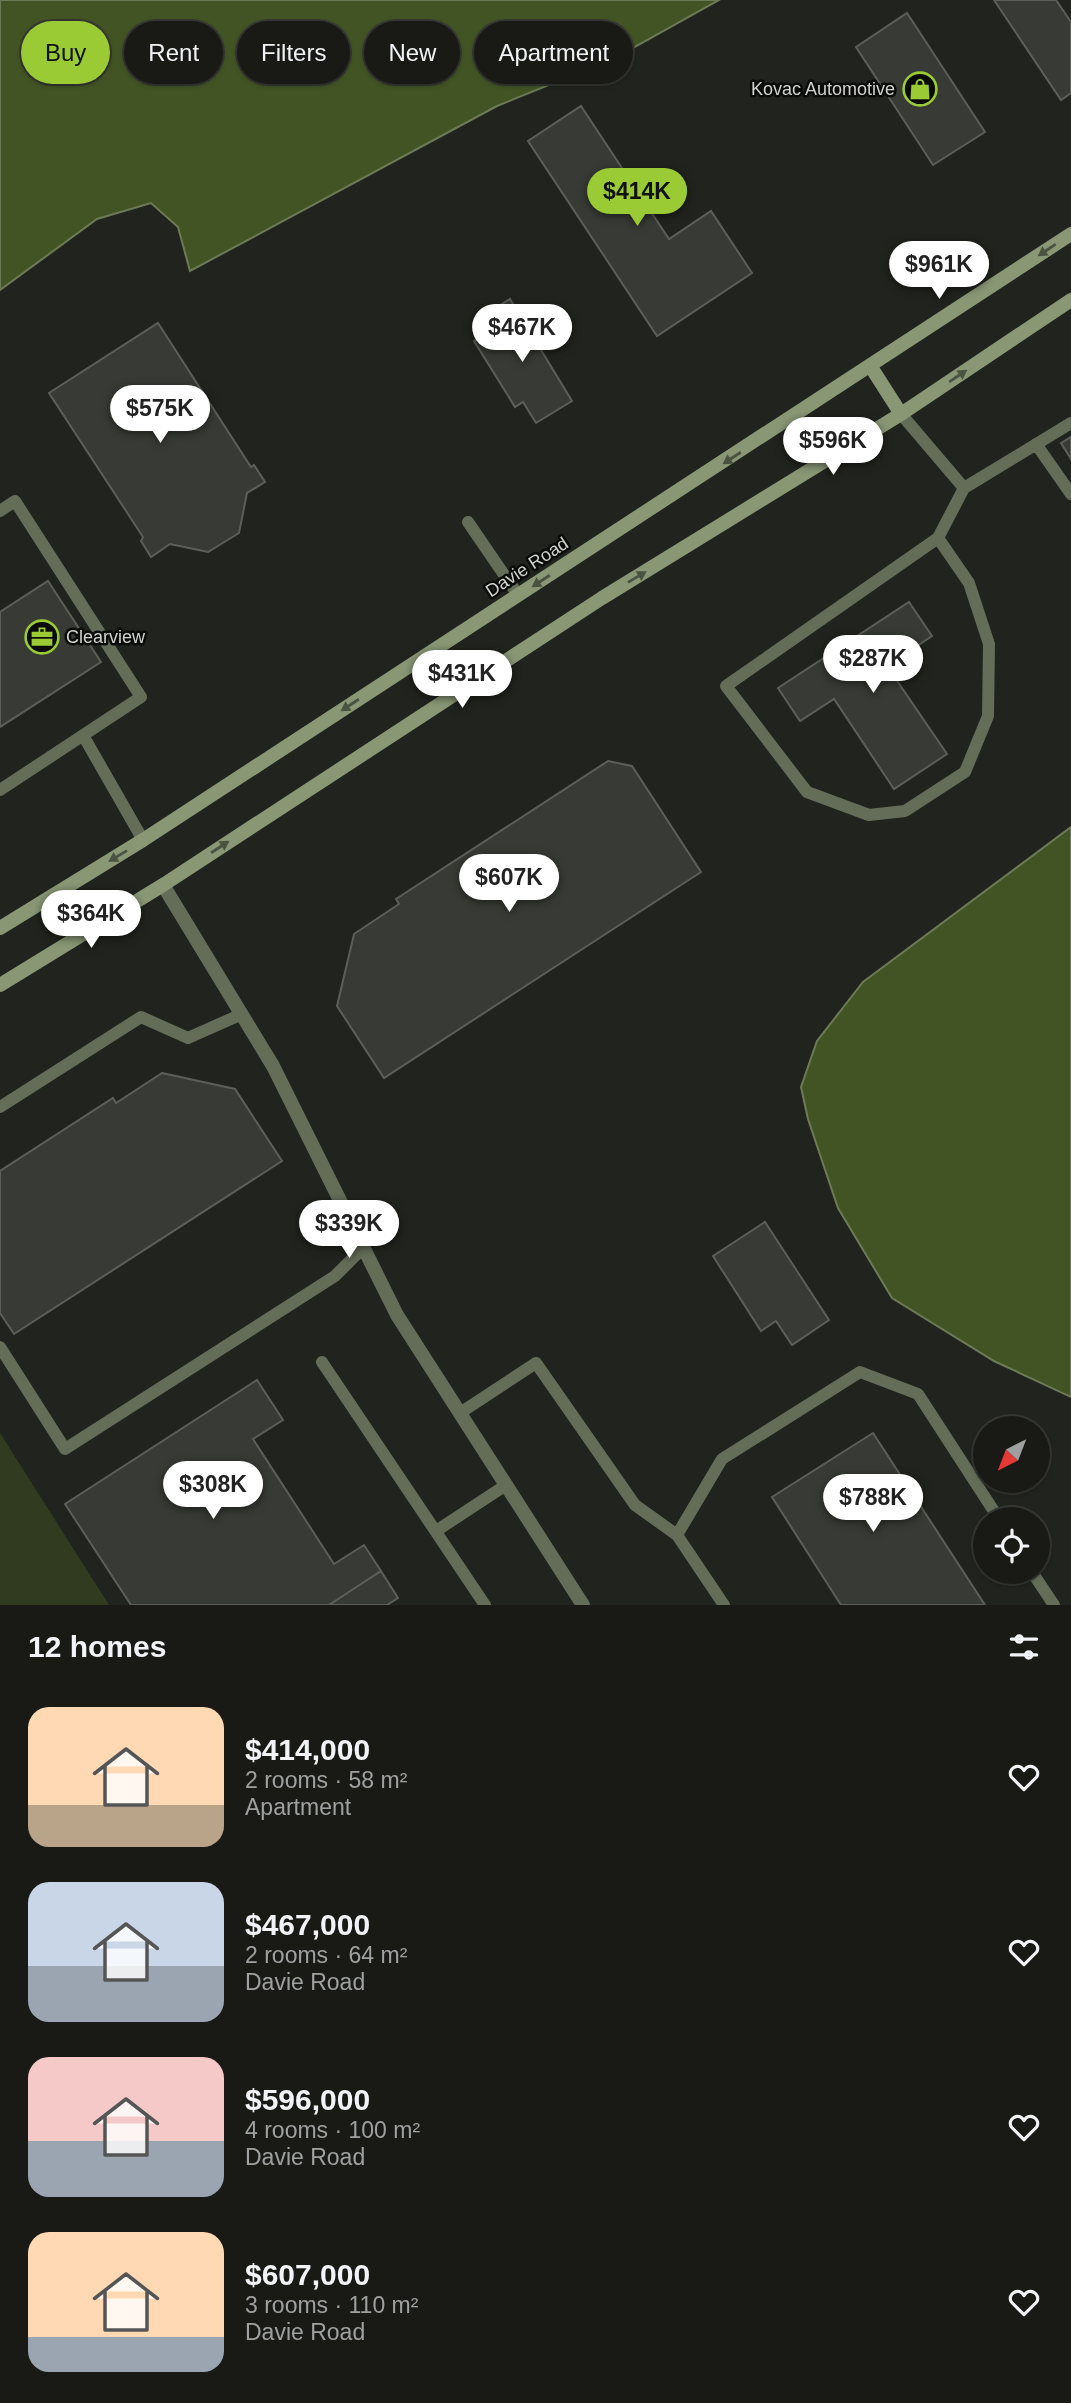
<!DOCTYPE html>
<html lang="en">
<head>
<meta charset="utf-8">
<style>
  :root { --surface:#191a16; --page:#22231f; --text:#f1f3f6; --muted:#9fa1a1; --line:#373835; --accent:#9acb34 }
  body { margin:0; font-family:Arial,sans-serif; background:var(--page); color:var(--text); height:100vh; display:flex; flex-direction:column; font-size:26px; white-space:nowrap }
  * { box-sizing:border-box; margin:0 }
  p { font-size:23px; color:var(--muted) }
  .icon { flex:none; width:38px; height:38px; fill:none; stroke:currentColor; stroke-width:2; stroke-linecap:round; stroke-linejoin:round }
  .map { position:relative; height:1605px; overflow:hidden }
  .drawer { display:flex; flex-direction:column; background:var(--surface); flex:1 }
  .drawer>* { flex:none }
  .guide { position:absolute; left:21px; top:21px; width:700px; height:63px; display:flex; gap:14px }
  .needle { width:46px; rotate:222deg }
  .buttons { position:absolute; left:973px; top:1416px; display:grid; gap:14px }
  .buttons a { display:grid; place-items:center; width:77px; height:77px; border-radius:50%; background:var(--surface); box-shadow:0 2px 5px #0004,0 0 0 2px var(--line); font-size:35px }
  .price { position:absolute; translate:-50% -60px; padding:0 16px; border-radius:24px; background:#fff; color:#222; font-size:23px; line-height:46px; filter:drop-shadow(0 2px 4px #0008) }
  .price::after { content:''; position:absolute; left:50%; top:42px; width:21px; height:16px; margin-left:-10px; background:inherit; clip-path:polygon(0 0,100% 0,50% 100%) }
  .price.current { background:var(--accent); color:#111 }
  ul { padding:0; list-style:none }
  li { display:flex; align-items:center; gap:21px; height:175px; padding:0 28px }
  li span { display:grid; place-items:center; flex:none; width:196px; height:140px; border-radius:21px; color:#555 }
  li>.icon { margin-inline-start:auto }
  span .icon { width:84px; height:84px; fill:#fffc; stroke-width:1 }
  li b { font-size:30px }
  h2 { display:flex; justify-content:space-between; align-items:center; height:84px; padding:0 28px; font-size:30px }
  .tag { padding:0 24px; border-radius:32px; background:var(--surface); box-shadow:0 2px 5px #0004,0 0 0 2px var(--line); font-size:24px; line-height:63px }
  .tag.current { background:var(--accent); color:#111 }
  .map>svg:first-child { display:block }
  .green { fill:#303b1f }
  .water { fill:#425424; stroke:#6d7a57; stroke-width:2 }
  .building { fill:#383b35; stroke:#5c5f58; stroke-width:2 }
  .lines { fill:none; stroke-linecap:round; stroke-linejoin:round }
  .service { stroke:#646d58; stroke-width:12 }
  .minor { stroke:#646d58; stroke-width:14 }
  .secondary { stroke:#899775; stroke-width:14 }
  .oneway { fill:#4a5240 }
  .labels { text-anchor:middle; dominant-baseline:central; stroke-width:5; stroke-linejoin:round; paint-order:stroke }
  .poi-label { font-size:18px; fill:#d0d2ce; stroke:#0b0c0a; text-anchor:end }
  .street-label { font-size:18px; fill:#d0d2ce; stroke:#0b0c0a }
</style>
</head>
<body>
<div class="map">
<svg width="1071" height="1605" viewBox="0 0 1071 1605">
  <rect width="100%" height="100%" fill="#21231e"/>
  <!-- green -->
  <path class="green" d="M0,1433l109,172h-109z"/>
  <!-- water -->
  <path class="water" d="M0,0h719l-106,59 -116,47 -307,165 -12,-44 -27,-24 -54,16 -97,71z
    M1071,827v570l-77,-36 -102,-63 -54,-90 -30,-89 -7,-32 16,-46 46,-59z"/>
  <!-- building -->
  <path class="building" d="M994,0h62l15,22v71l-10,7z
    M907,13l78,119 -52,33 -77,-118z
    M581,106l88,133 42,-28 41,62 -95,63 -129,-195z
    M510,299l62,102 -36,22 -13,-21 -8,5 -41,-66 24,-15 -9,-14z
    M158,323l93,144 3,-2 11,17 -18,11 -8,40 -31,19 -38,-8 -19,13 -10,-16 2,-4 -94,-144z
    M1071,437v22l-10,-16z
    M48,581l53,81 -101,65v-115z
    M909,602l23,34 -45,30 60,88 -53,35 -60,-90 -34,22 -22,-33z
    M608,761l24,5 69,106 -317,206 -47,-72 17,-72 45,-30 -3,-5z
    M162,1073l73,16 47,72 -268,173 -14,-21v-142l113,-73 3,5z
    M765,1222l64,98 -37,25 -16,-24 -15,10 -48,-75z
    M257,1380l26,40 -30,19 81,125 30,-19 17,26 -52,34h-198l-66,-101z
    M873,1433l112,172h-144l-69,-108z
    M381,1571l17,27 -11,7h-58z"/>
  <g class="lines">
    <!-- service -->
    <path class="service" d="M901,414l63,74 107,-65
      M1036,444l35,50
      M0,511l15,-10 126,196 -141,93
      M468,522l50,73
      M938,538l31,45 20,61 -1,72 -23,56 -60,39 -36,4 -62,-23 -81,-106 212,-148 26,-50
      M84,737l59,103
      M0,1107l141,-90 47,21 54,-24
      M0,1347l65,102 270,-173 28,-28
      M322,1362l163,243
      M460,1413l76,-50 99,142 42,30 47,70
      M436,1531l70,-46
      M677,1535l45,-76 138,-87 58,22 81,125
      M1032,1572l22,33"/>
    <!-- minor -->
    <path class="minor" d="M163,885l110,181 124,249 186,290"/>
    <!-- secondary -->
    <path class="secondary" d="M871,367l30,47
      M0,928l143,-88 928,-606
      M0,985l163,-100 439,-287 299,-184 170,-114"/>
  </g>
  <!-- one-way arrows -->
  <defs><path id="oneway-solid" d="M-6-.8H1V-3.2L6.5 0L1 3.2V.8H-6Z" transform="scale(1.75)"/></defs>
  <g class="oneway">
    <use href="#oneway-solid" transform="translate(1047 250) rotate(146)"/>
    <use href="#oneway-solid" transform="translate(958 376) rotate(-34)"/>
    <use href="#oneway-solid" transform="translate(732 458) rotate(147)"/>
    <use href="#oneway-solid" transform="translate(637 577) rotate(-31)"/>
    <use href="#oneway-solid" transform="translate(541 581) rotate(147)"/>
    <use href="#oneway-solid" transform="translate(350 705) rotate(147)"/>
    <use href="#oneway-solid" transform="translate(220 847) rotate(-33)"/>
    <use href="#oneway-solid" transform="translate(118 856) rotate(149)"/>
  </g>
  <!-- icons -->
  <defs>
    <symbol id="shop-ring" viewBox="-11 -11 22 22"><circle r="9.5" fill="#0b0c0a" stroke="#9acb34" stroke-width="1.5"/><path d="M-5-2.5h2.3a2.7 3.5 0 0 1 5.4 0H5L5.5 6h-11ZM-1.5-2.5h3a1.5 2.3 0 0 0-3 0Z" fill="#9acb34"/></symbol>
    <symbol id="office-ring" viewBox="-11 -11 22 22"><circle r="9.5" fill="#0b0c0a" stroke="#9acb34" stroke-width="1.5"/><path d="M-6-3h4V-5.5h4V-3h4V5H-6ZM-1-4.5V-3h2v-1.5ZM-6 0V1H6V0Z" fill="#9acb34"/></symbol>
  </defs>
  <g fill-rule="evenodd">
    <use href="#shop-ring" x="901" y="70" width="38" height="38"/>
    <use href="#office-ring" x="23" y="618" width="38" height="38"/>
  </g>
  <g class="labels">
    <!-- poi labels -->
    <g class="poi-label">
      <text x="895" y="89">Kovac Automotive</text>
      <text x="66" y="637" text-anchor="start">Clearview</text>
    </g>
    <!-- street labels -->
    <g class="street-label">
      <text transform="translate(527 567) rotate(-33)">Davie Road</text>
    </g>
  </g>
</svg>
<div class="buttons">
<a><svg class="needle" viewBox="-14 -14 28 28"><path d="M0-13l5 13h-10z" fill="#e53935"/><path d="M0 13l5-13h-10z" fill="#9fa1a1"/></svg></a>
<a><svg class="icon" aria-label="locate" viewBox="0 0 24 24"><circle cx="12" cy="12" r="6"/><path d="M12 2v4M12 18v4M2 12h4M18 12h4"/></svg></a>
</div>
<b class="price current" style="left:637px;top:228px">$414K</b>
<b class="price" style="left:939px;top:301px">$961K</b>
<b class="price" style="left:522px;top:364px">$467K</b>
<b class="price" style="left:160px;top:445px">$575K</b>
<b class="price" style="left:833px;top:477px">$596K</b>
<b class="price" style="left:873px;top:695px">$287K</b>
<b class="price" style="left:462px;top:710px">$431K</b>
<b class="price" style="left:509px;top:914px">$607K</b>
<b class="price" style="left:91px;top:950px">$364K</b>
<b class="price" style="left:349px;top:1260px">$339K</b>
<b class="price" style="left:213px;top:1521px">$308K</b>
<b class="price" style="left:873px;top:1534px">$788K</b>
<div class="guide">
<a class="tag current">Buy</a>
<a class="tag">Rent</a>
<a class="tag">Filters</a>
<a class="tag">New</a>
<a class="tag">Apartment</a>
</div>
</div>
<section class="drawer">
<h2>12 homes<svg class="icon" aria-label="filters" viewBox="0 0 24 24"><path d="M4 7h16M4 17h16"/><circle cx="9" cy="7" r="2"/><circle cx="15" cy="17" r="2"/></svg></h2>
<ul>
<li><span style="background:linear-gradient(#ffd9b3 70%,#b9a48a 0)"><svg class="icon" aria-label="home" viewBox="0 0 24 24"><path d="M3 11l9-7 9 7M6 9v11h12V9"/></svg></span><div><b>$414,000</b><p>2 rooms · 58 m²</p><p>Apartment</p></div><svg class="icon" aria-label="heart" viewBox="0 0 24 24"><path d="M12 20l-8-8c-3-5 5-10 8-4 3-6 11-1 8 4z"/></svg></li>
<li><span style="background:linear-gradient(#c9d6e8 60%,#9aa5b1 0)"><svg class="icon" aria-label="home" viewBox="0 0 24 24"><path d="M3 11l9-7 9 7M6 9v11h12V9"/></svg></span><div><b>$467,000</b><p>2 rooms · 64 m²</p><p>Davie Road</p></div><svg class="icon" aria-label="heart" viewBox="0 0 24 24"><path d="M12 20l-8-8c-3-5 5-10 8-4 3-6 11-1 8 4z"/></svg></li>
<li><span style="background:linear-gradient(#f6c9c9 60%,#9aa5b1 0)"><svg class="icon" aria-label="home" viewBox="0 0 24 24"><path d="M3 11l9-7 9 7M6 9v11h12V9"/></svg></span><div><b>$596,000</b><p>4 rooms · 100 m²</p><p>Davie Road</p></div><svg class="icon" aria-label="heart" viewBox="0 0 24 24"><path d="M12 20l-8-8c-3-5 5-10 8-4 3-6 11-1 8 4z"/></svg></li>
<li><span style="background:linear-gradient(#ffd9b3 75%,#9aa5b1 0)"><svg class="icon" aria-label="home" viewBox="0 0 24 24"><path d="M3 11l9-7 9 7M6 9v11h12V9"/></svg></span><div><b>$607,000</b><p>3 rooms · 110 m²</p><p>Davie Road</p></div><svg class="icon" aria-label="heart" viewBox="0 0 24 24"><path d="M12 20l-8-8c-3-5 5-10 8-4 3-6 11-1 8 4z"/></svg></li>
</ul>
</section>
</body>
</html>
